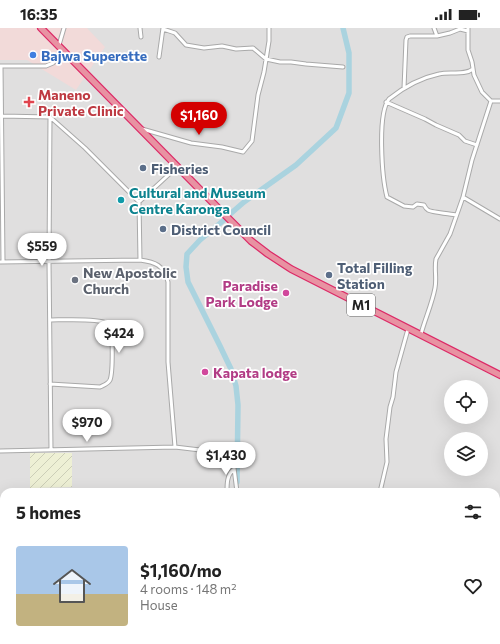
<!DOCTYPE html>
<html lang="en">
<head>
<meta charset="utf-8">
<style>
  :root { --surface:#fff; --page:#f2f2f2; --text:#222; --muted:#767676; --accent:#d40000 }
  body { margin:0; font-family:Commissioner,sans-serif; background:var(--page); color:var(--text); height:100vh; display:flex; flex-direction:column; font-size:15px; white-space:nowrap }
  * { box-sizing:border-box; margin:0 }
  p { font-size:13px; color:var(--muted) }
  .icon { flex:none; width:22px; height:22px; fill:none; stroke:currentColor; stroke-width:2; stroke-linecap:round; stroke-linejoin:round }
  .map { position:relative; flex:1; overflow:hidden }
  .drawer { position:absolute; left:0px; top:460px; width:500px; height:156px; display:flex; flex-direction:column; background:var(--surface); border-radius:12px 12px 0 0; box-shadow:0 4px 16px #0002 }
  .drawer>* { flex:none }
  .tools { position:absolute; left:444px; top:352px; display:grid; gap:8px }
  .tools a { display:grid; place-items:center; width:44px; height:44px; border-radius:50%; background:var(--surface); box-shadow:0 4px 16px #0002; font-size:20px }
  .price { position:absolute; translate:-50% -34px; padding:0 9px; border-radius:14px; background:#fff; color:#222; font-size:13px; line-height:26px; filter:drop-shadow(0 1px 2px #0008) }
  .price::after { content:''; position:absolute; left:50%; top:24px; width:12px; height:9px; margin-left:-6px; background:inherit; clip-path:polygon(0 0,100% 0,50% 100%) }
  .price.active { background:var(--accent); color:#fff }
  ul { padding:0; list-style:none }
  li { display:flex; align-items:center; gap:12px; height:100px; padding:0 16px }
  li span { display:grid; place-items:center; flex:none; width:112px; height:80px; border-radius:4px; color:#555 }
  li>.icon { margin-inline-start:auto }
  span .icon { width:48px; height:48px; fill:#fffc; stroke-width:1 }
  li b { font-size:17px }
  h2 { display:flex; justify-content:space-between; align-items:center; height:48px; padding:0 16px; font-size:17px }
  .status { display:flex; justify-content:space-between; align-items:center; height:28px; padding:0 20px; background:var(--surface); direction:ltr }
  .status svg { height:11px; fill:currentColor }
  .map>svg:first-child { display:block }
  .residential { fill:#e0dfdf; fill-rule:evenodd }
  .commercial { fill:#f2dad9 }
  .farmland { fill:url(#farmland-furrows) }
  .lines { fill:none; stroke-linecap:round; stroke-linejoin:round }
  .river { stroke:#aad3df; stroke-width:5.5 }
  .street-casing { stroke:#a9a9a9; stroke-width:5 }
  .highway-casing { stroke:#dc2a67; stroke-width:8 }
  .street { stroke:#fff; stroke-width:3 }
  .highway { stroke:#e892a2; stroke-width:5.5 }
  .shop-dot { fill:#3f7fe0; stroke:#fff; stroke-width:1.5 }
  .health-dot { fill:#e0444e; stroke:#fff; stroke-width:1.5 }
  .service-dot { fill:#5c6f8a; stroke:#fff; stroke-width:1.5 }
  .culture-dot { fill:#0f9aa8; stroke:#fff; stroke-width:1.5 }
  .worship-dot { fill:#6b7280; stroke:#fff; stroke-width:1.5 }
  .hotel-dot { fill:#d1479c; stroke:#fff; stroke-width:1.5 }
  .labels { text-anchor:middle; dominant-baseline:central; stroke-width:3.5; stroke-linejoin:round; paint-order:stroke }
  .shield { fill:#fff; stroke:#646464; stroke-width:1 }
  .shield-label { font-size:13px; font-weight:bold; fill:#222 }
  .shop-label { font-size:14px; font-weight:bold; fill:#366cbe; stroke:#fff; text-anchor:start }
  .health-label { font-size:14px; font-weight:bold; fill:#be3a42; stroke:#fff; text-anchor:start }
  .service-label { font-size:14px; font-weight:bold; fill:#4e5e75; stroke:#fff; text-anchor:start }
  .culture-label { font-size:14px; font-weight:bold; fill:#0d838f; stroke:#fff; text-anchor:start }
  .worship-label { font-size:14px; font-weight:bold; fill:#5b616d; stroke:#fff; text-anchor:start }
  .hotel-label { font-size:14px; font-weight:bold; fill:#b23c85; stroke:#fff; text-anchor:end }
</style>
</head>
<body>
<div class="status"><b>16:35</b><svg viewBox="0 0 49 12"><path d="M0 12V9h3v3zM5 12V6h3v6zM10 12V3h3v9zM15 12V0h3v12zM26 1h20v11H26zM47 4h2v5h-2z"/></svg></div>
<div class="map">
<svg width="500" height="616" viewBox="0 0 500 616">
  <defs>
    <pattern id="farmland-furrows" width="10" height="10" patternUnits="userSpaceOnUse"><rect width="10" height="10" fill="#eef0d5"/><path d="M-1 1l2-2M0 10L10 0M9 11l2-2" fill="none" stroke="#ccceb7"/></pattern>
  </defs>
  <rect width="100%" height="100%" fill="#f2efe9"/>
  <!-- residential -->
  <path class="residential" d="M0,0h500v616h-276v-4h272v-148h-492v39h-4zM451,359h30v30h-30zM451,411h30v30h-30z"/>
  <!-- commercial -->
  <path class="commercial" d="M0,0h87l18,19 -29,43 -49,-30h-27z"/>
  <!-- farmland -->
  <path class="farmland" d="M30,425h42v34l-42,1z
    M0,504l4,1v68h-4z"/>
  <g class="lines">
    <!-- river -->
    <path class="river" d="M229,187l15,-13 52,-37 40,-37 13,-35v-40l-6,-25
      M224,192l-24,20 -13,14 -1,13 2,15 32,64 11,23 5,17 2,19 -1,77
      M320,612v4"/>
    <defs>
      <path id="street" d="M140,0l1,9
        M434,0l3,8 13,-3 10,-4 8,2
        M468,0v22l4,12 2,13 8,17 9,9h9
        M163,1l12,4 11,12 18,3 18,-2 14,3 17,-1 13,11 14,3h11l15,2 37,3
        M59,17l5,-17
        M159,29l4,-29
        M0,38h46l7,-3 11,-11
        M1,38l2,195
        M404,60l2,-48 1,-3 3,-1h27
        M491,73l-19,59 -9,37 37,22
        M386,74l39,17 11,6 23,10 6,6 12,4
        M2,88l48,1 -1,144 2,189
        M50,89l35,31 54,54
        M142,101l49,14 31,4 21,5 9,-11 6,-46 6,-23 5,-31v-13
        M456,187c-5,-1 -26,-3 -28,-5 -2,-1 -3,-3 -4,-5l-7,-1 -4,3 -9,-1 -17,-9c-5,-19 -10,-83 2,-98 15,-12 31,-21 50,-25 11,-3 25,2 34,-5
        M0,234l140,-2
        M50,292c11,0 48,-2 56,3 2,1 3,2 4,4 3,7 3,45 0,53 -2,4 -6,5 -10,7l-50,-3
        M421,306c4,-15 11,-30 14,-46 2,-10 -1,-19 1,-29l14,-25 13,-37
        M175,419l-7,-85v-80c-4,-17 -13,-20 -28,-22l-1,-58 38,-35
        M0,423l175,-4 50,6 5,2 3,5 4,32
        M227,464c0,-8 0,-17 6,-22
        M380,464l7,-30 -1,-23 4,-32 3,-10 3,-25 12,-43
        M496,572l4,1
        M496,592l4,3
        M360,612l2,4
        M424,612l12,4
        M210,616l5,-2 14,-2"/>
      <path id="highway" d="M41,0l180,183 30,30 17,13 23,15 209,106"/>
    </defs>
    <!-- street casing -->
    <use href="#street" class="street-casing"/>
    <!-- highway casing -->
    <use href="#highway" class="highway-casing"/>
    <!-- street -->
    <use href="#street" class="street"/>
    <!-- highway -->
    <use href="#highway" class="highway"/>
  </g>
  <!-- markers -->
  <circle class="shop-dot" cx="33" cy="27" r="4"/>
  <path class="health-dot" d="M27 68h4v4h4v4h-4v4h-4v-4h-4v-4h4z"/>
  <g class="service-dot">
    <circle cx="143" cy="140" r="4"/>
    <circle cx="163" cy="201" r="4"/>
    <circle cx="329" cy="247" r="4"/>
  </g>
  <circle class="culture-dot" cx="121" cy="172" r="4"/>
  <circle class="worship-dot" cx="75" cy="252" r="4"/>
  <g class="hotel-dot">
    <circle cx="286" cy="265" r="4"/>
    <circle cx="205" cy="344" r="4"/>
  </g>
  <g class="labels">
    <!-- shield labels -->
    <rect class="shield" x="347" y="266" width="28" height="22" rx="3"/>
    <g class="shield-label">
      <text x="361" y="277">M1</text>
    </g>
    <!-- shop labels -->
    <g class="shop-label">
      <text x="41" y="27">Bajwa Superette</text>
    </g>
    <!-- health labels -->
    <g class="health-label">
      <text x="38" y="66">Maneno<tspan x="38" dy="16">Private Clinic</tspan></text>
    </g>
    <!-- service labels -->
    <g class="service-label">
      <text x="151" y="140">Fisheries</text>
      <text x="171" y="201">District Council</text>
      <text x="337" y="239">Total Filling<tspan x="337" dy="16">Station</tspan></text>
    </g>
    <!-- culture labels -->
    <g class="culture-label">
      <text x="129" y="164">Cultural and Museum<tspan x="129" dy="16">Centre Karonga</tspan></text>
    </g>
    <!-- worship labels -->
    <g class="worship-label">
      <text x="83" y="244">New Apostolic<tspan x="83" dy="16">Church</tspan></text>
    </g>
    <!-- hotel labels -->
    <g class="hotel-label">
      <text x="278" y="257">Paradise<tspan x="278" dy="16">Park Lodge</tspan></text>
      <text x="213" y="344" text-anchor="start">Kapata lodge</text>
    </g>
  </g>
</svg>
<div class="tools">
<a><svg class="icon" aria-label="locate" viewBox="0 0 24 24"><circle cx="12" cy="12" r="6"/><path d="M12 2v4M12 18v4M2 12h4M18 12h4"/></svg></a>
<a><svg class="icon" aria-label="layers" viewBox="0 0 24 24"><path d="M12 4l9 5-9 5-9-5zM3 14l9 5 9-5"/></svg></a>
</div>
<b class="price active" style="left:199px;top:108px">$1,160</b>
<b class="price" style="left:42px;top:239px">$559</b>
<b class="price" style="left:119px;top:326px">$424</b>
<b class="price" style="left:87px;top:415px">$970</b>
<b class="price" style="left:226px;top:448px">$1,430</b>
<section class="drawer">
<h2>5 homes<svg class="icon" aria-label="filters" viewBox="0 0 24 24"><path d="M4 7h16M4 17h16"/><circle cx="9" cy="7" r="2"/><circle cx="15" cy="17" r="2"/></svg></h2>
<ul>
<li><span style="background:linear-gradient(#a9c7e8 60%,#c2b280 0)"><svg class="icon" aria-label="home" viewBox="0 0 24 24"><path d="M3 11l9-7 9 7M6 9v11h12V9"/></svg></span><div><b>$1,160/mo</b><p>4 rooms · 148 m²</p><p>House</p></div><svg class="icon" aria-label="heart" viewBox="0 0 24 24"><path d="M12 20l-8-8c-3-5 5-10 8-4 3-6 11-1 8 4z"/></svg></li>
</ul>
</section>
</div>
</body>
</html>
